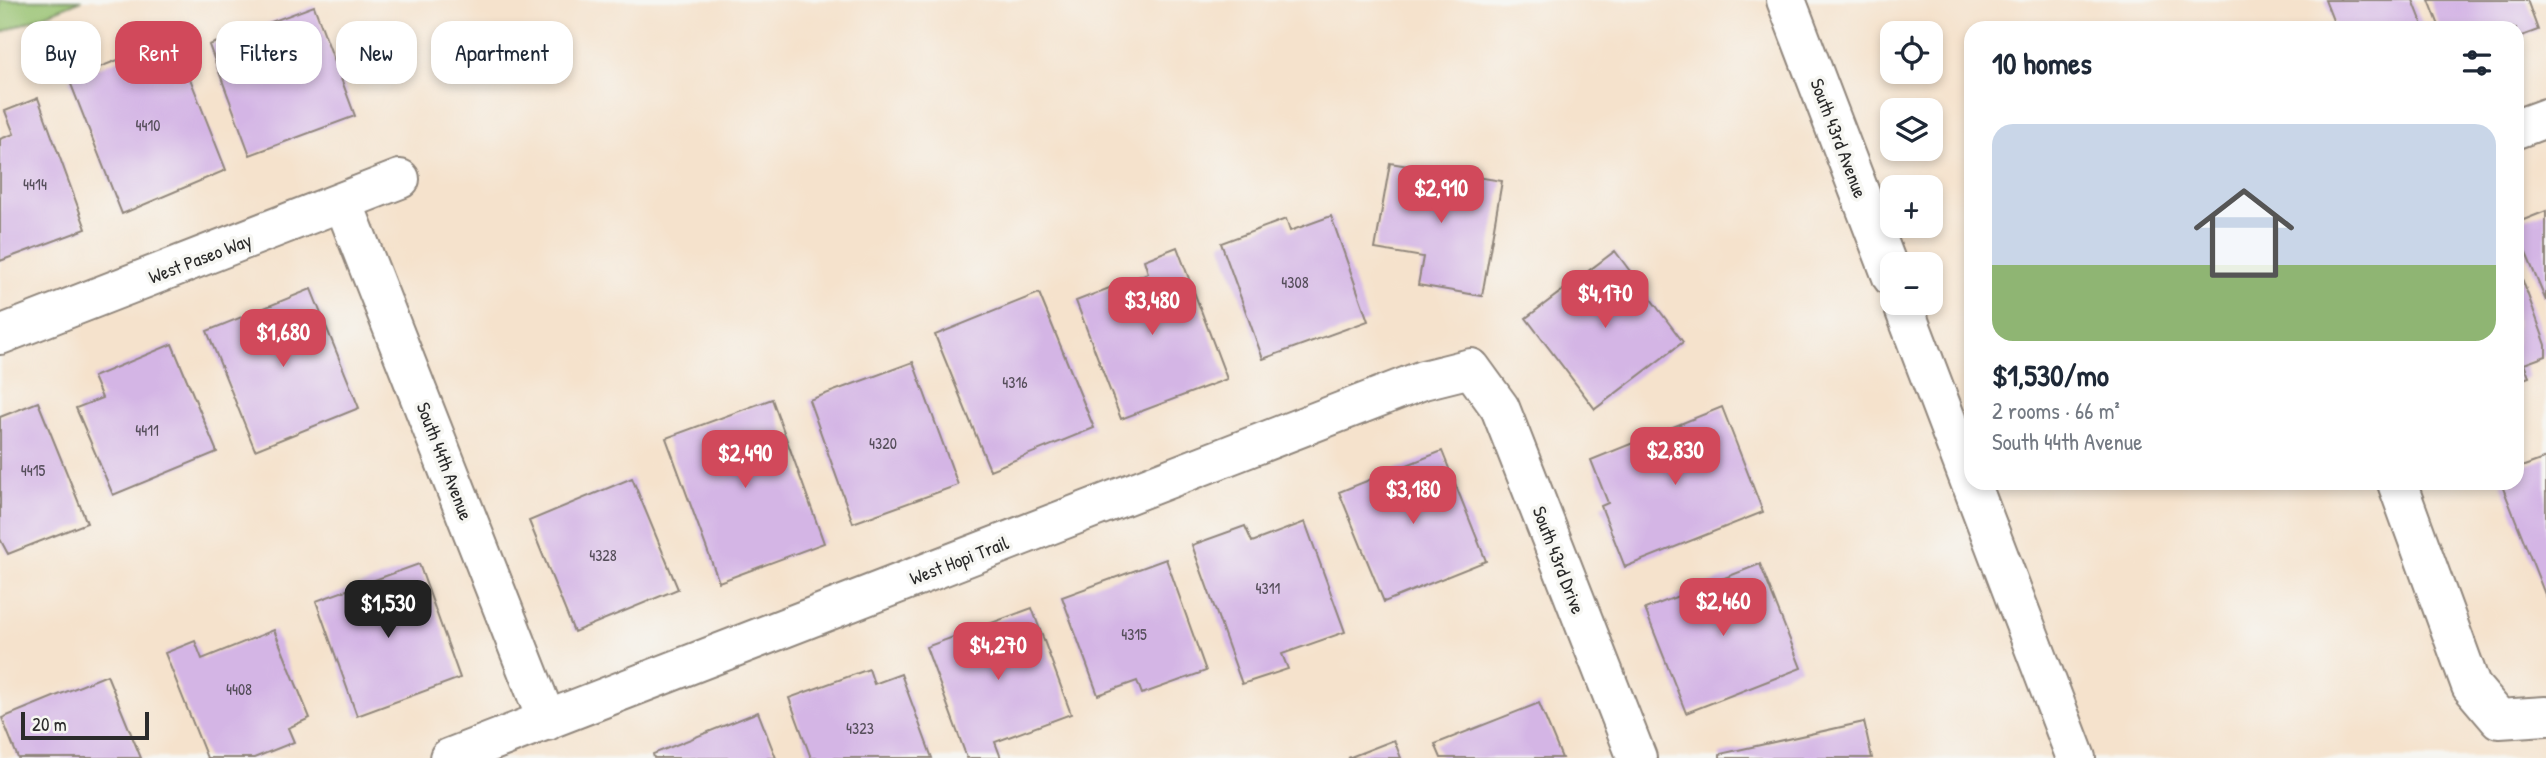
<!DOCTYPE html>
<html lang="en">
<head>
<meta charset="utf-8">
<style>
  :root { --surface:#fff; --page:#f2f2f3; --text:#1f2937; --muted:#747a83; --line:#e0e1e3; --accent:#d1495b }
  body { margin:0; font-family:"Patrick Hand",sans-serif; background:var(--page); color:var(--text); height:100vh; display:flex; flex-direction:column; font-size:26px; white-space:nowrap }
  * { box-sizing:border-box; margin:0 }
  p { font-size:23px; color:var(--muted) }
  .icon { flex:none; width:38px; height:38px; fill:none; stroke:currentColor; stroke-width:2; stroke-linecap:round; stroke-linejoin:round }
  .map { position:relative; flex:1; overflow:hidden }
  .sheet { position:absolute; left:1964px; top:21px; width:560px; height:469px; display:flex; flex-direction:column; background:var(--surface); border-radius:21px; box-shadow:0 4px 10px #0003 }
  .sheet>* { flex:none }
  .hud { position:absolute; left:21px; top:21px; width:665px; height:63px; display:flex; gap:14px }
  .buttons { position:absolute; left:1880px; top:21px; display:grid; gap:14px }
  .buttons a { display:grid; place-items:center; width:63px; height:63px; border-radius:14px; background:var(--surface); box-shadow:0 4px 10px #0003; font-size:35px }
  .scale { position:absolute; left:21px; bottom:18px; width:128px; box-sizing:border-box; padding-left:7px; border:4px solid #2b2b2b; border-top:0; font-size:19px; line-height:24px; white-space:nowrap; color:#2b2b2b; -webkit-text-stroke:5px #f6f6f2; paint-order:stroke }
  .price { position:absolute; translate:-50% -60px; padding:0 16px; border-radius:14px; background:var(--accent); color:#fff; font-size:23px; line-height:46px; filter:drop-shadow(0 2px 4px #0008) }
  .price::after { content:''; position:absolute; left:50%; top:42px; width:21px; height:16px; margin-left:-10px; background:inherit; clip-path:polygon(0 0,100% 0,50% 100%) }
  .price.selected { background:#222; color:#fff }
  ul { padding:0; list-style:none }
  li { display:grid; align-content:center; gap:14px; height:371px; padding:0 28px }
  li+li { border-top:2px solid var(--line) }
  li span { display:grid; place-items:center; height:217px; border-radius:21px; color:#555 }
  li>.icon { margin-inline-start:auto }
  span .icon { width:126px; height:126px; fill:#fffc; stroke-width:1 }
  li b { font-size:30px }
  h2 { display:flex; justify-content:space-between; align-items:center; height:84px; padding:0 28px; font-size:30px }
  .chip { padding:0 24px; border-radius:21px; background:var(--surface); box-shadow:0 4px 10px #0003; font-size:24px; line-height:63px }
  .chip.selected { background:var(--accent); color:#fff }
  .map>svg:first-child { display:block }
  .green { fill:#96c16e; stroke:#60764c; stroke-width:2 }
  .building { fill:#d4b5e5 }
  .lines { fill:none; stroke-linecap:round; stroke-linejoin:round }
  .minor-casing { stroke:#90867c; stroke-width:42 }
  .tertiary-casing { stroke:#90867c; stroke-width:42 }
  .minor { stroke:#fff; stroke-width:38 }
  .tertiary { stroke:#fff; stroke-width:38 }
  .labels { text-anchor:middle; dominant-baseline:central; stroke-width:7; stroke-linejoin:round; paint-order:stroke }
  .number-label { font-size:16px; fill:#554e5a }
  .street-label { font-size:19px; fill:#2b2b2b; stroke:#f6f6f2 }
</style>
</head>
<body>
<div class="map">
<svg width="2546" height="758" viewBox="0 0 2546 758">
  <rect width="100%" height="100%" fill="#f6f6f2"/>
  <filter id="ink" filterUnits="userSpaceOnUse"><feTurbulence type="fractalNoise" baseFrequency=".0143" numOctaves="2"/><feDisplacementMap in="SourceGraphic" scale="14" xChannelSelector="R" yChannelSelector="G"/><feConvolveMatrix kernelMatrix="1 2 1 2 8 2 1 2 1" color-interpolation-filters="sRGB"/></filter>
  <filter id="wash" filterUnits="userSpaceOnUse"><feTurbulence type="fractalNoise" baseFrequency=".00686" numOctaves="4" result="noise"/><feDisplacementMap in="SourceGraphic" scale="28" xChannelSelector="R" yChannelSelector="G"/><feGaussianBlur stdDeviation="1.57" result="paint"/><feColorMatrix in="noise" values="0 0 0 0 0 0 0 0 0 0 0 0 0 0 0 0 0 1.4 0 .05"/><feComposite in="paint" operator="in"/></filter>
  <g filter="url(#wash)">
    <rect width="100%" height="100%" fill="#f5e2cc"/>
    <!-- green -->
    <path class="green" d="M0,0h82l-82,33z"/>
    <g id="blocks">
      <!-- building -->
      <path class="building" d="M2325,0h88l11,28h-88z
        M2429,0h98l11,30 -22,8v-10h-76z
        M314,6l41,110 -105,39 -41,-110z
        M174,38l52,132 -104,44 -53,-135z
        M38,98l48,131 -86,32v-122l14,-5 -9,-23z
        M1390,163l112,18 -20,115 -64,-11 5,-28 -48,-8z
        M2546,211v90l-30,-72v-6z
        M1331,216l37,105 -105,38 -42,-116 65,-24 4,12z
        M1177,247l50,132 -106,40 -45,-118 72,-28 -4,-13z
        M1615,251l68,91 -88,67 -69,-91z
        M2516,262l30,83v11l-22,8 5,13 -13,5z
        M311,289l48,119 -104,42 -48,-119z
        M1039,293l55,135 -104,42 -55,-135z
        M172,344l45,108 -104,43 -37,-87 26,-10 -9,-21z
        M913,362l45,123 -105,38 -44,-123z
        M772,399l52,144 -105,39 -53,-144z
        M38,402l49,121 -79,31 -8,-15v-122z
        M1722,407l41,105 -138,55 -24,-61 7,-3 -17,-43z
        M1442,451l44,110 -102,41 -45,-110z
        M2546,458v139l-45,-114h15v-14z
        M632,478l46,111 -104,43 -45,-111z
        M1305,522l40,110 -63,22 6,15 -46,15 -50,-139 53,-19 7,16z
        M1166,559l40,112 -64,23 -5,-13 -39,14 -36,-98z
        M419,564l41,114 -103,38 -41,-115z
        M1760,564l41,104 -115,45 -41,-104z
        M1032,608l39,106 -76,28 6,16h-34l-41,-111z
        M274,630l36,88 -22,10 6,14 -40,16h-47l-42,-105 30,-12 7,18z
        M869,669l5,15 27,-10 31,84h-121l-22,-60z
        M107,675l34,83h-123l-16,-40z
        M1539,703l23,55h-121l-6,-14z
        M758,712l18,46h-122l-1,-4z
        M1864,722l8,36h-152v-4z
        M1394,740l7,18h-53z"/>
    </g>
  </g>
  <g filter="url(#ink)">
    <use href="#blocks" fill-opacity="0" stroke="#90867c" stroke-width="2"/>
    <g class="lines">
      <defs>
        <path id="minor" d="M2516,129l30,-11
          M343,202l204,519
          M0,335l400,-156
          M2397,483l74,203 28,33 47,-3
          M449,758l974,-378 48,-12 29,40 137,350"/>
        <path id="tertiary" d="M1786,0l106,277
          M1902,303l68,179
          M1971,483l105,275"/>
      </defs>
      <!-- minor casing -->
      <use href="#minor" class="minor-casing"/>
      <!-- tertiary casing -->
      <use href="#tertiary" class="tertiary-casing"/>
      <!-- minor -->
      <use href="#minor" class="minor"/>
      <!-- tertiary -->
      <use href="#tertiary" class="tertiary"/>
    </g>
  </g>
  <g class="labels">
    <!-- number labels -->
    <g class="number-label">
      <text x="148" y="125">4410</text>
      <text x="35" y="184">4414</text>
      <text x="1295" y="282">4308</text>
      <text x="1015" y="382">4316</text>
      <text x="147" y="430">4411</text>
      <text x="883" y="443">4320</text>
      <text x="33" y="470">4415</text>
      <text x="603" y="555">4328</text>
      <text x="1268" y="588">4311</text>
      <text x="1134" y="634">4315</text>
      <text x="239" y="689">4408</text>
      <text x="860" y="728">4323</text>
    </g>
    <!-- street labels -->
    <g class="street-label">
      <text transform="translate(1839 138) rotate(69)">South 43rd Avenue</text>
      <text transform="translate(200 258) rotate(-21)">West Paseo Way</text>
      <text transform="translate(445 461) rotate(69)">South 44th Avenue</text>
      <text transform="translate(959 560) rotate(-21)">West Hopi Trail</text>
      <text transform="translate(1559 560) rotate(69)">South 43rd Drive</text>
    </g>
  </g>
</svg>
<div class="buttons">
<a><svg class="icon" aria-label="locate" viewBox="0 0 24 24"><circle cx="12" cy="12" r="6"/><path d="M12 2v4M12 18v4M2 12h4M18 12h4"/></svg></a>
<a><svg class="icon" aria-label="layers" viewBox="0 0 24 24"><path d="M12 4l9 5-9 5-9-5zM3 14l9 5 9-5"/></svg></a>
<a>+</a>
<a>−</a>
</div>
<div class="scale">20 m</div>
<b class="price" style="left:1441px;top:225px">$2,910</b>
<b class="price" style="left:1605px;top:330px">$4,170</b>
<b class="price" style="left:1152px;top:337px">$3,480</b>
<b class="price" style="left:283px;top:369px">$1,680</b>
<b class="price" style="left:1675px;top:487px">$2,830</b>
<b class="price" style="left:745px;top:490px">$2,490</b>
<b class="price" style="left:1413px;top:526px">$3,180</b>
<b class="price" style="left:1723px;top:638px">$2,460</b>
<b class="price selected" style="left:388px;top:640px">$1,530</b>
<b class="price" style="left:998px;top:682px">$4,270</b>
<div class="hud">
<a class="chip">Buy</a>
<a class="chip selected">Rent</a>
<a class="chip">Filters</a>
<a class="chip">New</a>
<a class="chip">Apartment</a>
</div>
<section class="sheet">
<h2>10 homes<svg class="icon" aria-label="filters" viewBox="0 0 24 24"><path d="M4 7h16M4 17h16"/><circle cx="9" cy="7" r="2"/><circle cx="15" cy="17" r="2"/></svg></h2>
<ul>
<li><span style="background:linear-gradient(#c9d6e8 65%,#8fb573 0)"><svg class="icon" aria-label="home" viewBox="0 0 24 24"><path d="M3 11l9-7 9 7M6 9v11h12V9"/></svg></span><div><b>$1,530/mo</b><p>2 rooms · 66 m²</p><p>South 44th Avenue</p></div></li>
</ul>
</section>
</div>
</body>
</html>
